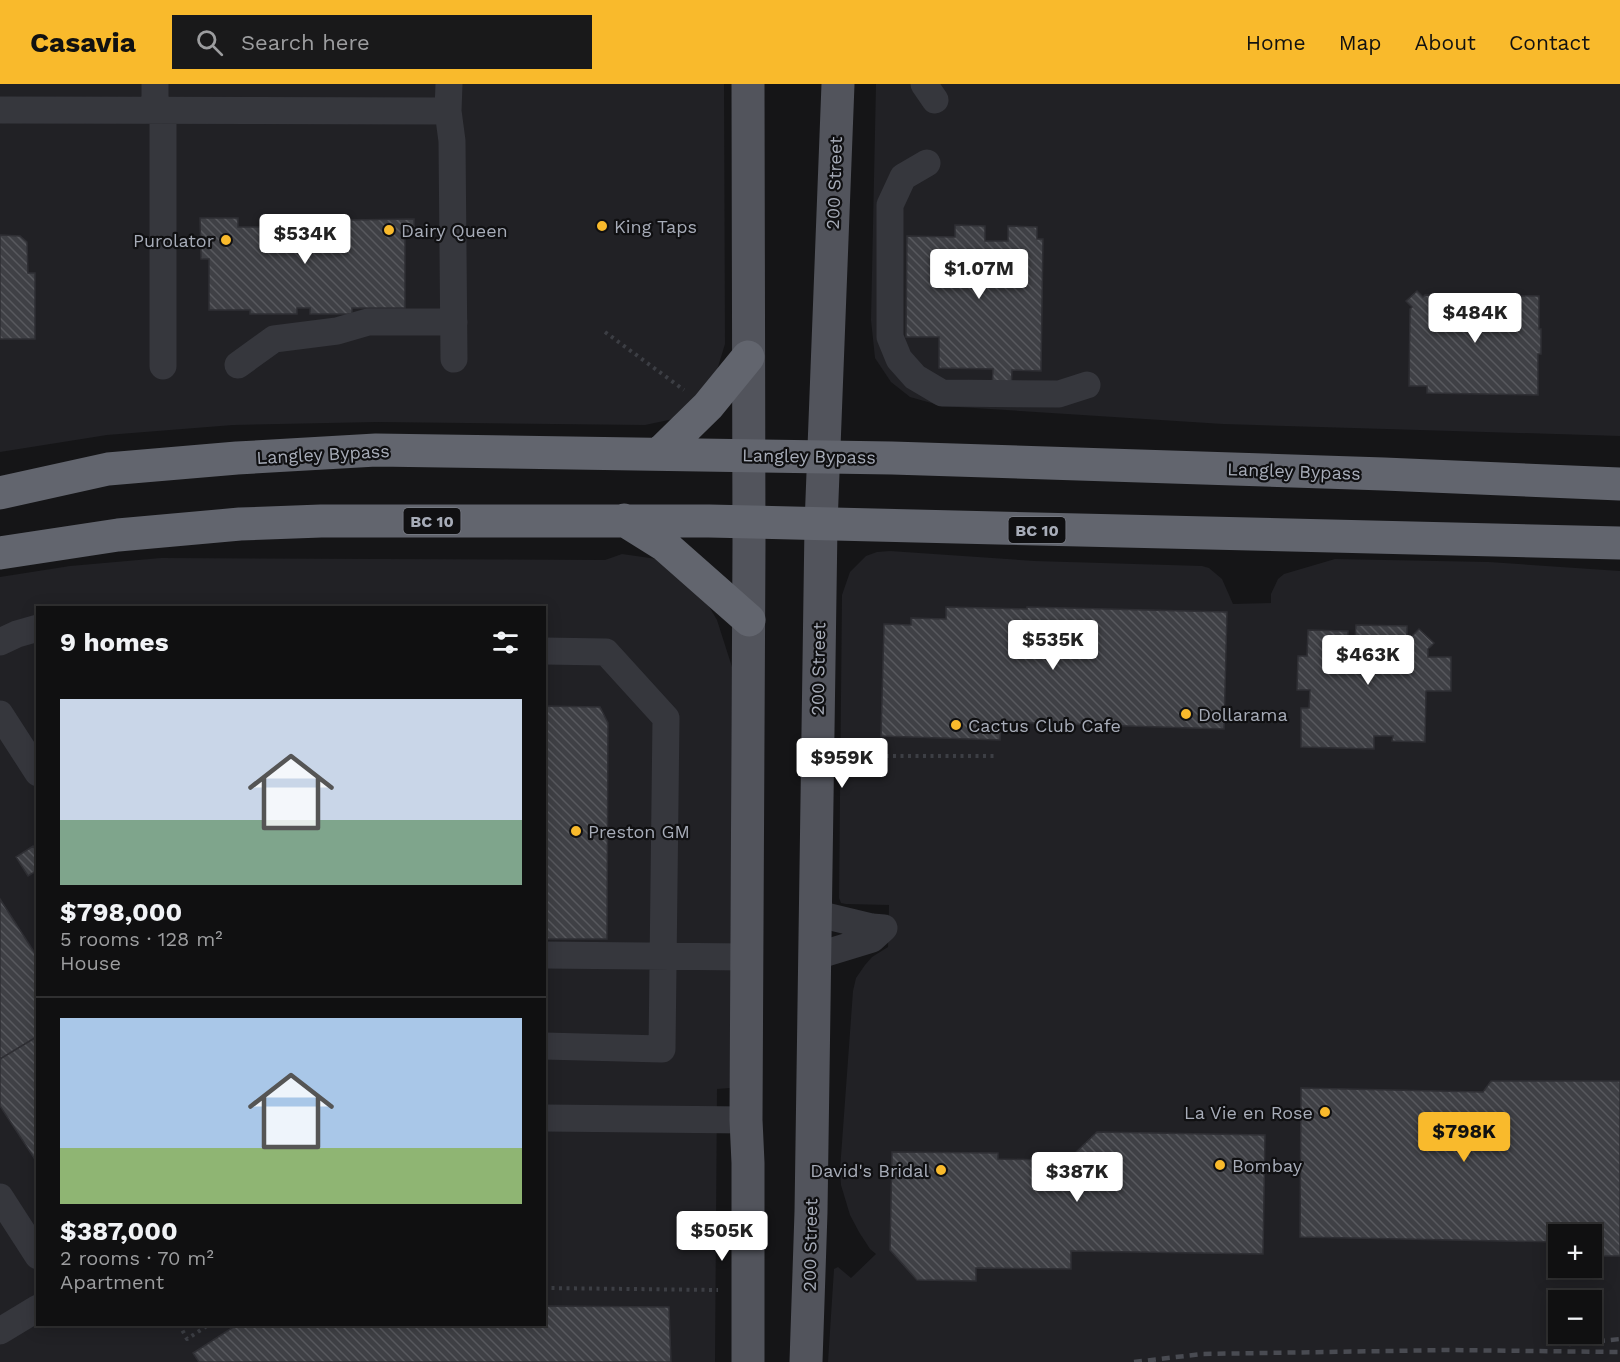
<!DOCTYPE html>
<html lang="en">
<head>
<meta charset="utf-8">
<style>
  :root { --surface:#101011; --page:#19191a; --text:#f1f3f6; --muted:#9c9d9f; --line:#303031; --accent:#f9ba2c }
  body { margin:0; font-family:"Work Sans",sans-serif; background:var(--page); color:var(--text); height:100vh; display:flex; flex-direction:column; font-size:22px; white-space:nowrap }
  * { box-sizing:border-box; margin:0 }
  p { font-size:20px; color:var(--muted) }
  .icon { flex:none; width:33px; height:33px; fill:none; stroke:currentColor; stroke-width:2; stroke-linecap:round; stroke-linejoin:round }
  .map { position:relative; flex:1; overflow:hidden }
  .drawer { position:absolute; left:36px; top:522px; width:510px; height:720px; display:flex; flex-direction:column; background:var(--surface); border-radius:0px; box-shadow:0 3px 15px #0003,0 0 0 2px var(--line) }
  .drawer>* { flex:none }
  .buttons { position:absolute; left:1548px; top:1140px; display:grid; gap:12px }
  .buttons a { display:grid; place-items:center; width:54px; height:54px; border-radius:0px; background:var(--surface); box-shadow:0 3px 15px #0003,0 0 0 2px var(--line); font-size:30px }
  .price { position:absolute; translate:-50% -51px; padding:0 14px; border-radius:6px; background:#fff; color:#222; font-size:20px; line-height:39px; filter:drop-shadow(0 2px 3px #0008) }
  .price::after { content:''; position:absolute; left:50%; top:36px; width:18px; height:14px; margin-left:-9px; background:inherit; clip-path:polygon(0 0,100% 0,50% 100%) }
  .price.on { background:var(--accent); color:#111 }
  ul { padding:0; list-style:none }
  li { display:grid; align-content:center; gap:12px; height:318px; padding:0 24px }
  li+li { border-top:2px solid var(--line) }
  li span { display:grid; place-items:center; height:186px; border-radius:0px; color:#555 }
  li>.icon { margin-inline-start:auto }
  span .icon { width:108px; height:108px; fill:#fffc; stroke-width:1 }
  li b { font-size:26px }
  h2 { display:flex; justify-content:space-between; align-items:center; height:72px; padding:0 24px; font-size:26px }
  header { display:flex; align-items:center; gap:36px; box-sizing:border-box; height:84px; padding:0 30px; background:var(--accent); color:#111 }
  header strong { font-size:28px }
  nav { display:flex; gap:33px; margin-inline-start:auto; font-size:21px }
  .search { width:420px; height:54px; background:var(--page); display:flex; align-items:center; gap:15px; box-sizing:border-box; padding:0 21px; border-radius:0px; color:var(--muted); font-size:22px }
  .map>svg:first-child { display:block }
  .built { fill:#212125; fill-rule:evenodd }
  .building { fill:url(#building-back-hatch); stroke:#2f2f34; stroke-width:1.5 }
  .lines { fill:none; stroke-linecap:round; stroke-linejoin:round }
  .path { stroke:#3c3e44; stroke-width:4; stroke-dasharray:3 4.5; stroke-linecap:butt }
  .minor { stroke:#36373d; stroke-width:27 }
  .major { stroke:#52545c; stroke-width:33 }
  .highway { stroke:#62656e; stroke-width:33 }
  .rail { stroke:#494b52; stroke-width:4.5; stroke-dasharray:8 6; stroke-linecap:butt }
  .poi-dot { fill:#f9ba2c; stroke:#101012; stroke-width:2 }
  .labels { text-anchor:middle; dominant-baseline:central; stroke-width:4.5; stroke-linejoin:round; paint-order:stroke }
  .shield { fill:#101012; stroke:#7a7d86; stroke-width:1.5 }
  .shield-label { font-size:16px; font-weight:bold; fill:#a7acb8 }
  .street-label { font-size:18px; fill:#a7acb8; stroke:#101012 }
  .poi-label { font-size:18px; fill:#a7acb8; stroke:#101012; text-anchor:start }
</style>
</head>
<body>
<header>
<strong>Casavia</strong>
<div class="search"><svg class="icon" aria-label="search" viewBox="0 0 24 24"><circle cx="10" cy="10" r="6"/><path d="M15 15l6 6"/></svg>Search here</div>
<nav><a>Home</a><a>Map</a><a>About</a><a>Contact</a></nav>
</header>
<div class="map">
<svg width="1620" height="1278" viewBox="0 0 1620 1278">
  <defs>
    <pattern id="building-back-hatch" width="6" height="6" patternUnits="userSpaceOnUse" patternTransform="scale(1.5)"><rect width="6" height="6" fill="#3f4045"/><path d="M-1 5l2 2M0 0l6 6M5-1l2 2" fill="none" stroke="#58595e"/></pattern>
  </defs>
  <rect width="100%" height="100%" fill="#151517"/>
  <!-- built -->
  <path class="built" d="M0,0h724l1,260 -11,36 -36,38 -33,7 -268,-3 -144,3 -126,10 -107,17z
    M876,0h744v352l-397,-12 -281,-18 -32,-9 -19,-15 -16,-24 -4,-38z
    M890,467l145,10 167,5 7,2 13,11 11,25 38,-1v-9l7,-15 6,-5 51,-15 154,3 131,9v791h-792l6,-93 4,-2 13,11 25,-24 -6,-5 -11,-17 -9,-17 -9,-30 -1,-15 13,-179 3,-13 9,-13 7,-8 16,-10 1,-42 -43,-1 -5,-1 -2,-5 3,-303 8,-23 16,-16 11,-4zM1558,1150h34v34h-34zM1558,1216h34v34h-34z
    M622,470l35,5 50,44 10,17 15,47 -2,421 -13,1 -2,273h-715v-785l70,-11 91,-8 444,2zM38,524h506v716h-506z"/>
  <!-- building -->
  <path class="building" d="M262,131h45v12h40v-7l67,-1v14h-9v75h-53v6h-42v-6h-13v6h-47v-4h-41v-51h-8l-1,-41h38v9h24z
    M955,141l30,1v15h23v-15l29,1v12h6l-2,132 -29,-1 -1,22 -19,-1 1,-22 -54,-1v-31h-33l1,-101 48,1z
    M0,151l20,1 7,6 1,31h7v66h-35z
    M1417,207l6,6 2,-2 114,1v33h2v25h-3v41l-111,-2v-7h-18l1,-77 2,-2 -6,-6z
    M946,523l81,2v-2l200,5 -3,117 -223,-7 -1,18 -119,-4 3,-112 27,1v-7l35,1z
    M1356,541l51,1v15l12,-12 15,14 -6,6v8h23v34h-25l-1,51 -33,-1 1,-5h-19v13l-73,-2v-39h8l1,-18h-13l1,-34h9l1,-26 40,1v8h7z
    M544,622l56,1 8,16 -1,216h-63z
    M33,762l5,7v17l-10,6 -12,-19z
    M0,815l38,59v78l-38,23z
    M38,952v128l-38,-58v-47z
    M1491,997h129v175h-28v-22h-34v8l-258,-5 1,-149 182,4z
    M1097,1048l168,3 -2,119 -192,-3v18l-95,-1v13l-59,-1 -27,-30 2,-98 106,1v6l49,1v-7l27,1z
    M544,1222l125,1 2,55h-472l-6,-9 45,-29h306z"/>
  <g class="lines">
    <!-- path -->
    <path class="path" d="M605,248l79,58
      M848,672h150
      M544,1204l174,2
      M179,1240l8,15 23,-15"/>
    <!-- minor -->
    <path class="minor" d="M449,0l-1,27 4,30 2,218
      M924,0l11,16
      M0,26l448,1
      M155,27v-27
      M927,79l-24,14 -13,28v132l9,22 16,18 27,16 117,1 28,-9
      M238,281l36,-26 63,-8 31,-9h86
      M163,282v-255
      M0,558l17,-8 21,-6
      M544,567l62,1 60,66 -4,331 -118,-3
      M0,630l38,59
      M814,829l58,14 12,1
      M544,871l203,2
      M813,873l59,-18 12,-11
      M544,1034l202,2
      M0,1113l38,59
      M0,1247l38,-23"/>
    <!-- major -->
    <path class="major" d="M748,1278v-199l-2,-43 3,-576 -1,-460
      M806,1278l5,-150 10,-687 17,-441"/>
    <!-- highway -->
    <path class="highway" d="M659,370l49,-48 40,-49
      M0,409l108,-24 129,-11 139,-8 516,8 492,16 236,10
      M624,436l40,25 85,75
      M0,469l118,-18 122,-11 81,-3h388l911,22"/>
    <!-- rail -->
    <path class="rail" d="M1569,1260l51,-5
      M1134,1278l68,-8 247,-4 171,2"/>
  </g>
  <!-- markers -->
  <g class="poi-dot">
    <circle cx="602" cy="142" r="6"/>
    <circle cx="389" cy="146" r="6"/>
    <circle cx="226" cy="156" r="6"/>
    <circle cx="1186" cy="630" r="6"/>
    <circle cx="956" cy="641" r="6"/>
    <circle cx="576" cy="747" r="6"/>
    <circle cx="1325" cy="1028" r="6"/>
    <circle cx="1220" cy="1081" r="6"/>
    <circle cx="941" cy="1086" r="6"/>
  </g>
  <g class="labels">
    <!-- shield labels -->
    <g class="shield">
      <rect x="403.5" y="424" width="57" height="26" rx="4.5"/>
      <rect x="1008.5" y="433" width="57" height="26" rx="4.5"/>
    </g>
    <g class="shield-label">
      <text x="432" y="437">BC 10</text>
      <text x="1037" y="446">BC 10</text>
    </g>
    <!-- street labels -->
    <g class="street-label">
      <text transform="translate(834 99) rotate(-88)">200 Street</text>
      <text transform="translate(323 370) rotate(-3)">Langley Bypass</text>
      <text transform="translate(809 372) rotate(1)">Langley Bypass</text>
      <text transform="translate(1294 387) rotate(2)">Langley Bypass</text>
      <text transform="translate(818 585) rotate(-89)">200 Street</text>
      <text transform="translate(810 1161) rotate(-89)">200 Street</text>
    </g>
    <!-- poi labels -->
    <g class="poi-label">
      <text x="614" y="142">King Taps</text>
      <text x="401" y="146">Dairy Queen</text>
      <text x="214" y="156" text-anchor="end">Purolator</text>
      <text x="1198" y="630">Dollarama</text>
      <text x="968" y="641">Cactus Club Cafe</text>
      <text x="588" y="747">Preston GM</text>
      <text x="1313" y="1028" text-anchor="end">La Vie en Rose</text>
      <text x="1232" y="1081">Bombay</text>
      <text x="929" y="1086" text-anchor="end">David's Bridal</text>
    </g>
  </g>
</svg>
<div class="buttons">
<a>+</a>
<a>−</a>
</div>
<b class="price" style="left:305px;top:181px">$534K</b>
<b class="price" style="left:979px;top:216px">$1.07M</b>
<b class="price" style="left:1475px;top:260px">$484K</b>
<b class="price" style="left:1053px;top:587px">$535K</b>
<b class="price" style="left:1368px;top:602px">$463K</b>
<b class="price" style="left:842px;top:705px">$959K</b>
<b class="price on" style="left:1464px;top:1079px">$798K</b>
<b class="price" style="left:1077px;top:1119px">$387K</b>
<b class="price" style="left:722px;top:1178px">$505K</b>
<section class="drawer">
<h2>9 homes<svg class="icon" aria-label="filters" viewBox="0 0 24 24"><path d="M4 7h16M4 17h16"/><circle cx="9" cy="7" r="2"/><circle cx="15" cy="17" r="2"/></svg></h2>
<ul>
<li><span style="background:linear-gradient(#c9d6e8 65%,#7fa58c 0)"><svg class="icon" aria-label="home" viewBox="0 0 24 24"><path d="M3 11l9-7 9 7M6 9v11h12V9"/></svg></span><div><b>$798,000</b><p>5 rooms · 128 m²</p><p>House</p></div></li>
<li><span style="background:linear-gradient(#a9c7e8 70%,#8fb573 0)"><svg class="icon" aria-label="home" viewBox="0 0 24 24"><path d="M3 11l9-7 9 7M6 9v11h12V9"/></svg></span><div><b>$387,000</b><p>2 rooms · 70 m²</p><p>Apartment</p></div></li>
</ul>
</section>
</div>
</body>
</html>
